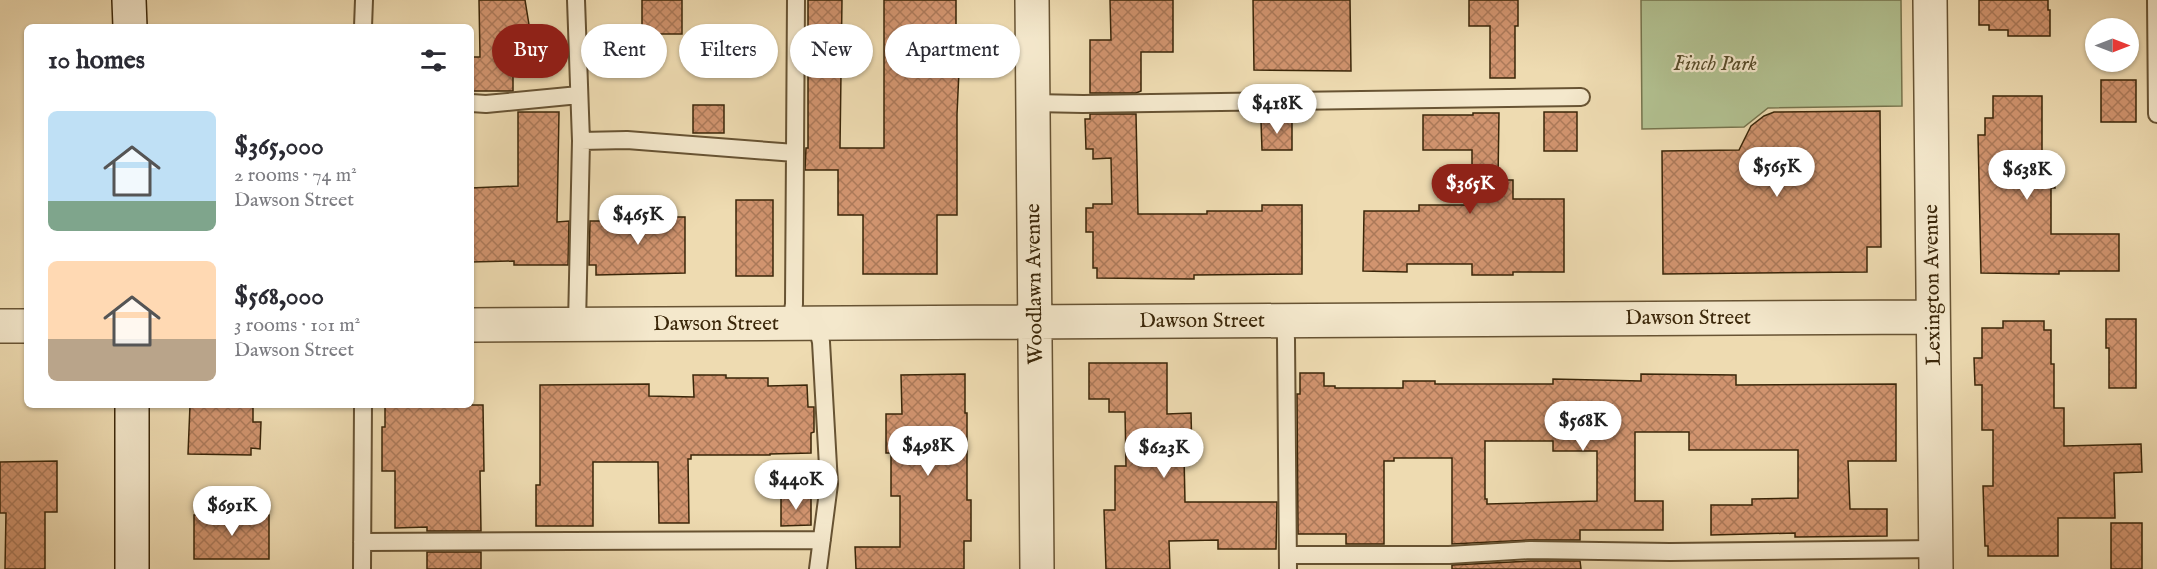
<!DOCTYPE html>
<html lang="en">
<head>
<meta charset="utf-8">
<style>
  :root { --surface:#fff; --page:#f2f2f3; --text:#2b2b33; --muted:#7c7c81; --accent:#8f2418 }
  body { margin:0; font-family:"IM FELL English",serif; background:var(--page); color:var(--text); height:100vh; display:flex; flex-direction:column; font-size:22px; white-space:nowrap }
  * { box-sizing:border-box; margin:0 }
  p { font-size:20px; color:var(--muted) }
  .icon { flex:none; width:33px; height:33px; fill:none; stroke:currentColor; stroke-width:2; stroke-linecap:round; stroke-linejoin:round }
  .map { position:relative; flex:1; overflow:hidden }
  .sheet { position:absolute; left:24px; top:24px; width:450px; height:384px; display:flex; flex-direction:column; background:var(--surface); border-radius:9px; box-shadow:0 2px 4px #0004 }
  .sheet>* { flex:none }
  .hud { position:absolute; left:492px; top:24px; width:570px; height:54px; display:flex; gap:12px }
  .needle { width:39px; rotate:90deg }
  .fabs { position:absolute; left:2085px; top:18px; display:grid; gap:12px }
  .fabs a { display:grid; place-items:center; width:54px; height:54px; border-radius:50%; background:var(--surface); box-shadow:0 2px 4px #0004; font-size:30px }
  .price { position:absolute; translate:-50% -51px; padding:0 14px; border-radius:21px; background:#fff; color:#222; font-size:20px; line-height:39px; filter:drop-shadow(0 2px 3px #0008) }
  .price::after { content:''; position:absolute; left:50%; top:36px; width:18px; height:14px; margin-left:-9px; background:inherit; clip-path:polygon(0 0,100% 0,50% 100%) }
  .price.current { background:var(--accent); color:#fff }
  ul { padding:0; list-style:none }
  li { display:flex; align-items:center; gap:18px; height:150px; padding:0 24px }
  li span { display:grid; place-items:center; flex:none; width:168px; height:120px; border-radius:9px; color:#555 }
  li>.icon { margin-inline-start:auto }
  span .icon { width:72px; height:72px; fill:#fffc; stroke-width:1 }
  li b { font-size:26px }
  h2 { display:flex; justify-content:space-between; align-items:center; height:72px; padding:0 24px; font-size:26px }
  .tag { padding:0 21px; border-radius:27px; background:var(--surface); box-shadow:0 2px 4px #0004; font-size:21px; line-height:54px }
  .tag.current { background:var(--accent); color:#fff }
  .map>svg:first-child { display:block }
  .green { fill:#b2c191; stroke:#76744d; stroke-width:1.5 }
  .building { fill:url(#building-cross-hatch); stroke:#3a2609; stroke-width:1.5; fill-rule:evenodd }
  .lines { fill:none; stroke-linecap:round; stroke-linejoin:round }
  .service-casing { stroke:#675333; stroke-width:20 }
  .minor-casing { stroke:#675333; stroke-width:36 }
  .secondary-casing { stroke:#3a2609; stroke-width:36 }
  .service { stroke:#f4e8cc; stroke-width:16 }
  .minor { stroke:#f4e8cc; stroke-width:33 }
  .secondary { stroke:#f4e8cc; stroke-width:33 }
  .labels { text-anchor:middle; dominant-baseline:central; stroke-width:4.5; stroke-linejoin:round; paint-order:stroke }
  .park-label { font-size:21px; font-style:italic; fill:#584d2b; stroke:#f4e8cc }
  .street-label { font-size:21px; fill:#3a2609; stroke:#f4e8cc }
</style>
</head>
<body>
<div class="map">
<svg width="2157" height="569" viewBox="0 0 2157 569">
  <defs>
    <pattern id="building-cross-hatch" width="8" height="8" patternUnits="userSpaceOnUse" patternTransform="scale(1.5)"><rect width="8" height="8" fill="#d1946f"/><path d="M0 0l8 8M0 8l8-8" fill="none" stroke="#ab7959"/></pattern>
  </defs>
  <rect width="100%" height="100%" fill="#eedbb1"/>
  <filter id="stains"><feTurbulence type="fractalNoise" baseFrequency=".00333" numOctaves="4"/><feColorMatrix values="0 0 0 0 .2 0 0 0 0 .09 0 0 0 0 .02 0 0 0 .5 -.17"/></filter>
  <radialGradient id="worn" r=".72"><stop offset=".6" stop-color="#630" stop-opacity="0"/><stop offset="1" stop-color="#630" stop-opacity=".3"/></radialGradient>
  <!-- green -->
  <path class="green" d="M1641,0h260l1,106 -134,2 -24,19 -102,2z"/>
  <!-- building -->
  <path class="building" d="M479,0h46l10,62 -22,5v24h-42v-34h9z
    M642,0h40v34h-40z
    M808,0h34l-2,148h44v-148h72v32h5v39h-2l-2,43v101h-20v59h-74v-59h-25v-45h-33l1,-22h2z
    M1110,0h63v52h-32v39l-5,2h-46v-53h21z
    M1253,0h97l1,71 -97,-1z
    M1469,0h49v26h-3v52h-25v-52h-21z
    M1979,0h69v10h2v26h-42v-6h-19v-5h-10z
    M2101,80h35v42h-35z
    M1993,96h49v62h12l1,30h-4v46h68v37h-60v3l-78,-1 -3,-138h7v-17h8z
    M693,105h31v28h-31z
    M1880,111l1,136h-14v25l-204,2 -1,-123 77,-1 12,-24 13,-10 10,-4z
    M518,112h41l-2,110 12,-1 -1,44h-54v-4l-43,1v-74l47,-2z
    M1544,112h33v39h-33z
    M1473,113h26l-1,67h15v19h51v73h-51v3h-41v-11h-65v8l-44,-1 1,-60h55v-6h53v-55h-49v-35h50z
    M1090,114h46l2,100h69v-3h55v-6h40v69l-108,1v4l-97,-1v-10h-4v-36h-7v-24h7v-4h19l-1,-46 -18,1v-10h-7l-1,-30h5z
    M1261,121h31v29h-30z
    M736,200h37v76h-37z
    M640,217h45v56l-89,2v-10h-7l1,-44h50z
    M2106,319h30v69h-27v-40h-3z
    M2003,321h41v9h7v34h3v44h10v38l77,-2 1,28 -28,1 1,45h-57v38h-70v-10h-3l-2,-60h10v-56h-11v-45h-7l-1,-27h8v-30h21z
    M1089,363h78v51l24,-1 1,42h-8l1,47h92l-1,47h-58v-9l-49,1 1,28h-64l-2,-59h11v-44h11l-1,-54h-16v-13h-20z
    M1300,373h24v13h11v2h68v-7h32v3h118v-5l88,2v-7l95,1v10l160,-1v77h-48l2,48h37v27l-92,1v-4l-84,2v-30h41v-6l46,-1v-48h-109v-18h-54v69h28v29h-83v10h-51l-77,4v-86h-58v3h-10v83h-38v-10h-48l-1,-140h3zM1485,441h68v10h44v50l-110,3v-5h-2z
    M965,374v39h2v87h4v41h-7v28h-108l-1,-22h45v-51h-9v-43h-5v-39h16l-1,-39z
    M693,375h33v3h42v8l39,-1 1,22h6v25l-3,1v20l-41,1v1h-79v4h-3l1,64h-30l-1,-61h-65v64h-57v-41h4v-100l109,-1v12l45,1z
    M190,405h63v17h8l-1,27 -9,-1v7l-63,-1z
    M385,405h98l1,66h-4l1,60h-54v-4l-32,1v-57h-13v-44h3z
    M57,461v51h-12v57h-40l1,-56h-6v-51z
    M781,497h30v28l-30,1z
    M194,515h75v44h-75z
    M2111,523h31v46h-31z
    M427,552h54v17h-54z
    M1530,561h50l1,8h-129v-4z"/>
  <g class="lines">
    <defs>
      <path id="service" d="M576,0l5,141 -4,183
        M2156,0l1,114
        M363,27l1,-27
        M471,103l15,1 93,-9
        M1033,103l50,1 498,-7
        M581,141l46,-1 168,13
        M1284,320l2,19 2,230
        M791,323l3,-19 2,-304
        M816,323l5,19 8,142 -11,85
        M362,542l460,-2
        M1288,555h161l81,-5 140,2 265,-3
        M362,569l1,-164"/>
      <path id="minor" d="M1032,0l5,569
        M1930,0l6,569
        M471,325l1462,-8
        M0,326h27"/>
      <path id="secondary" d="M129,0l1,27
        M132,569v-164"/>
    </defs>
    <!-- service casing -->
    <use href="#service" class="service-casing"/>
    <!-- minor casing -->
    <use href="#minor" class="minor-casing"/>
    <!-- secondary casing -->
    <use href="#secondary" class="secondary-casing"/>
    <!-- service -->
    <use href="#service" class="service"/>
    <!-- minor -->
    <use href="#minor" class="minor"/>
    <!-- secondary -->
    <use href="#secondary" class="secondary"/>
  </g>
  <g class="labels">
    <!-- park labels -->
    <g class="park-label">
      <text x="1715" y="64">Finch Park</text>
    </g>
    <!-- street labels -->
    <g class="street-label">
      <text transform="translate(1035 284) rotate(-91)">Woodlawn Avenue</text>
      <text transform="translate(1933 285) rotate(-91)">Lexington Avenue</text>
      <text x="1688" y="318">Dawson Street</text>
      <text x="1202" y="321">Dawson Street</text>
      <text x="716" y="324">Dawson Street</text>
    </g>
  </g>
  <rect width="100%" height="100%" filter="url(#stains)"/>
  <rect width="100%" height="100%" fill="url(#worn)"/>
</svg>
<div class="fabs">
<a><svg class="needle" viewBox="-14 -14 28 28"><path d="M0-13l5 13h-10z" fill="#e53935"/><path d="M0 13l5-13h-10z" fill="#7c7c81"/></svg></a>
</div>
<b class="price" style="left:1277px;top:135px">$418K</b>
<b class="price" style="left:1777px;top:198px">$565K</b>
<b class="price" style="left:2027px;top:201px">$638K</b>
<b class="price current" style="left:1470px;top:215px">$365K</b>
<b class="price" style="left:638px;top:246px">$465K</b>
<b class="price" style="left:1583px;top:452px">$568K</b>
<b class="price" style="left:928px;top:477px">$498K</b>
<b class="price" style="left:1164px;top:479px">$623K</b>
<b class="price" style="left:796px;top:511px">$440K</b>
<b class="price" style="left:232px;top:537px">$691K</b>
<div class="hud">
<a class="tag current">Buy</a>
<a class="tag">Rent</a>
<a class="tag">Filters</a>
<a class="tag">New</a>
<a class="tag">Apartment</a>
</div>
<section class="sheet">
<h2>10 homes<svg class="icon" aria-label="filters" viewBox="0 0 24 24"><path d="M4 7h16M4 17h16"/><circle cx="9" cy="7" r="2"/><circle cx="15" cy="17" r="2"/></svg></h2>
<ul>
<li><span style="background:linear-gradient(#bfe0f5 75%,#7fa58c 0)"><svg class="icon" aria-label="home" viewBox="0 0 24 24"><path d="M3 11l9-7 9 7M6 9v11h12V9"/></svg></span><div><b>$365,000</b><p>2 rooms · 74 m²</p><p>Dawson Street</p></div></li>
<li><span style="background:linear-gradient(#ffd9b3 65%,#b9a48a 0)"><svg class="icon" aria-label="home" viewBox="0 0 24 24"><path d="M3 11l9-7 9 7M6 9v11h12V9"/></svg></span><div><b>$568,000</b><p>3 rooms · 101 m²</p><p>Dawson Street</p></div></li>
</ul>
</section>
</div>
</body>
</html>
